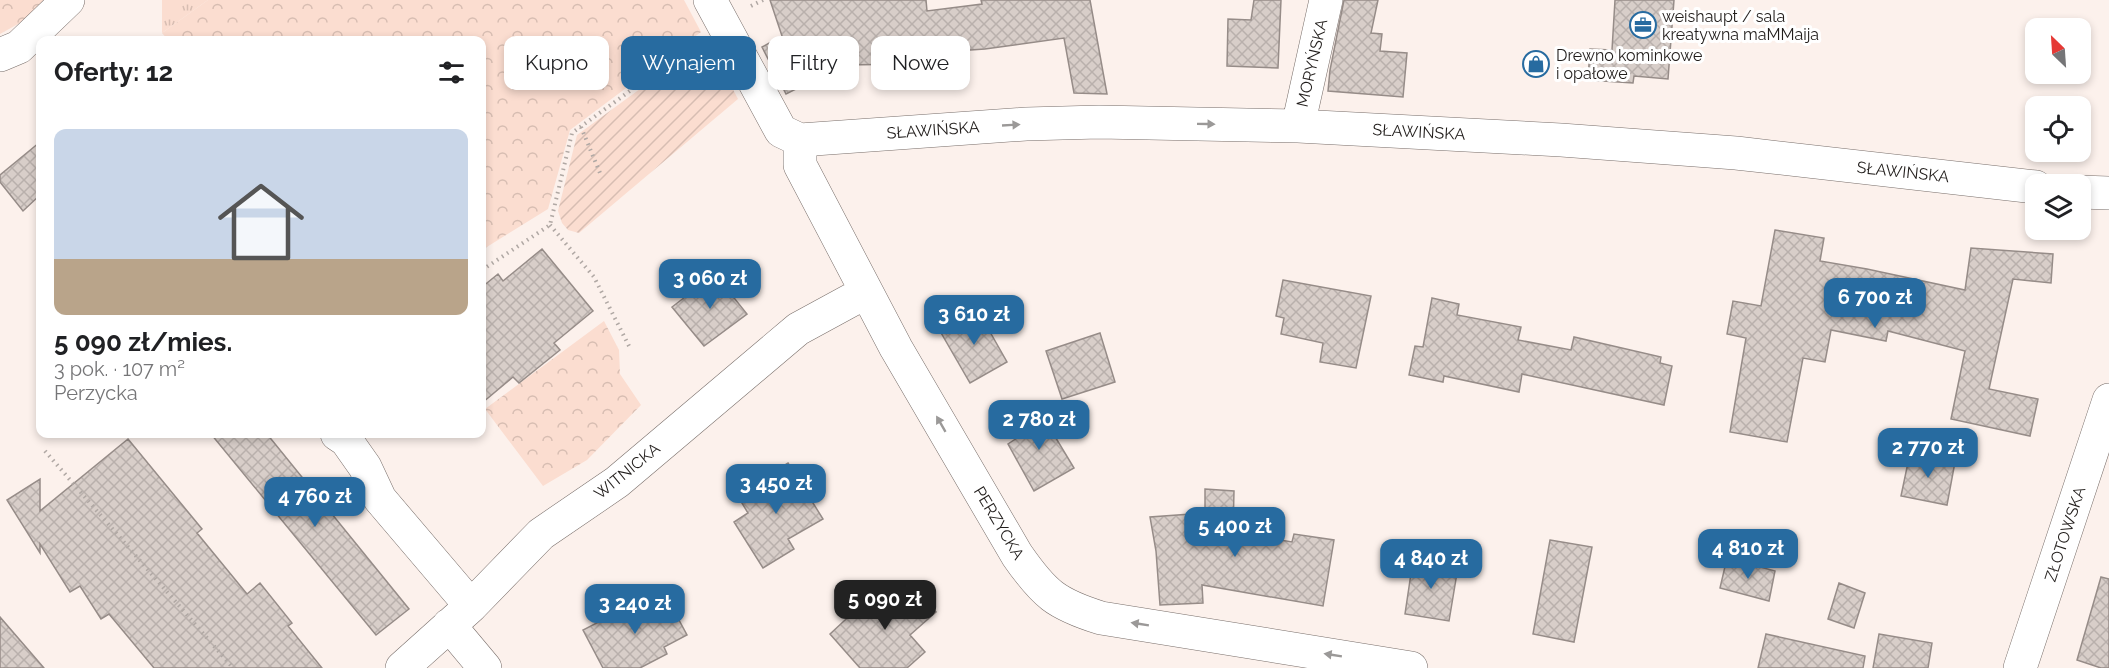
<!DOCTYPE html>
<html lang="pl">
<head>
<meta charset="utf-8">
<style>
  :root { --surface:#fff; --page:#f2f2f2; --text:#202124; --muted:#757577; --line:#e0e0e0; --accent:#276ba0 }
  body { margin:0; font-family:Raleway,sans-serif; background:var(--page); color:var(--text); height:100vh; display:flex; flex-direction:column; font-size:22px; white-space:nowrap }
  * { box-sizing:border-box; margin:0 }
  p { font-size:20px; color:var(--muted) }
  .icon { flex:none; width:33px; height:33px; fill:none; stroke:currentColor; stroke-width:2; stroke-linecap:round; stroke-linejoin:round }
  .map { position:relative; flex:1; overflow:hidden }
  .side { position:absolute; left:36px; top:36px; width:450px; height:402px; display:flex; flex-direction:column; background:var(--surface); border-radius:12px; box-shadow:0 3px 9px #0003 }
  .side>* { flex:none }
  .guide { position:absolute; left:504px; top:36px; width:570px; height:54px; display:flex; gap:12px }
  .needle { width:39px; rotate:335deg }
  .fabs { position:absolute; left:2025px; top:18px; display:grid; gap:12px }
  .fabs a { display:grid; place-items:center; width:66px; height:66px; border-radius:12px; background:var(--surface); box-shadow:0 3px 9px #0003; font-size:30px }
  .price { position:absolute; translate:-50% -51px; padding:0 14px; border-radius:12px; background:var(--accent); color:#fff; font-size:20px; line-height:39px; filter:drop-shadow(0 2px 3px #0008) }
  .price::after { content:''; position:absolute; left:50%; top:36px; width:18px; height:14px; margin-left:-9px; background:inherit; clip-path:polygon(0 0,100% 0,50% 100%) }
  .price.on { background:#222; color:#fff }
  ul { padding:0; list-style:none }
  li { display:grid; align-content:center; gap:12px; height:318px; padding:0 18px }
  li+li { border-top:2px solid var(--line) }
  li span { display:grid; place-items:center; height:186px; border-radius:12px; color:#555 }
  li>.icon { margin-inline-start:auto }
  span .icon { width:108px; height:108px; fill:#fffc; stroke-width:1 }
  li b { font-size:26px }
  h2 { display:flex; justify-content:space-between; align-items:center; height:72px; padding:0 18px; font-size:26px }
  .pill { padding:0 21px; border-radius:12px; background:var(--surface); box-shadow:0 3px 9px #0003; font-size:21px; line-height:54px }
  .pill.on { background:var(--accent); color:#fff }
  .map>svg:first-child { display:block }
  .grass { fill:url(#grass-tufts) }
  .park { fill:url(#park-crowns) }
  .garden { fill:url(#garden-furrows) }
  .building { fill:url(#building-cross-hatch); stroke:#968c88; stroke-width:1.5 }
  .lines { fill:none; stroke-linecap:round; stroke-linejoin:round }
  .minor-casing { stroke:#786e6a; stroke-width:34 }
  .path { stroke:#b0a8a4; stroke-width:4; stroke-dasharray:1.5 4.5; stroke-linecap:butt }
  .minor { stroke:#fff; stroke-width:33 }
  .oneway { fill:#9b9998 }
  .labels { text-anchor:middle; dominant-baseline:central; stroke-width:6; stroke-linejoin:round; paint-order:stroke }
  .poi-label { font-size:16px; fill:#211d1b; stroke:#fff; text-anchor:start }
  .street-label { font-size:16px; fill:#211d1b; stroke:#fff }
</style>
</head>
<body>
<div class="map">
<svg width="2109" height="668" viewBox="0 0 2109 668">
  <defs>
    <pattern id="grass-tufts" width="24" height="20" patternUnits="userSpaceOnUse" patternTransform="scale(1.5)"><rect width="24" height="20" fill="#fbddd0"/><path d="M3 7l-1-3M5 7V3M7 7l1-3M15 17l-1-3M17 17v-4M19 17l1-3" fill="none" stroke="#d7bdb2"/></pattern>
    <pattern id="park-crowns" width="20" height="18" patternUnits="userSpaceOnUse" patternTransform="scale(1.5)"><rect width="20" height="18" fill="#fbddd0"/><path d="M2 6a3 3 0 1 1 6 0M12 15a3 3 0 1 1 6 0" fill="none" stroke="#d7bdb2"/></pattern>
    <pattern id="garden-furrows" width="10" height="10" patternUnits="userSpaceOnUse" patternTransform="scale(1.5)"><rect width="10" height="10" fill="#fbddd0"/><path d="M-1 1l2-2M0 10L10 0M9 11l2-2" fill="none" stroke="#d7bdb2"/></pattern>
    <pattern id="building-cross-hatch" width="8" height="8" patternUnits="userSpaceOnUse" patternTransform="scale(1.5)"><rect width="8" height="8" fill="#d8cec9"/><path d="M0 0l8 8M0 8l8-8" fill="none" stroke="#b9b0ac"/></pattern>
  </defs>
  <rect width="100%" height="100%" fill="#fcf1ec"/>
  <!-- grass -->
  <path class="grass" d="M162,0h46l-46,33z"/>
  <!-- park -->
  <path class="park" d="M0,0h44l-17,19 -27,15z
    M208,0h476l17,32 -131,98 -22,79 -66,41v-210h-314l-6,-7z
    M604,321l15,29 1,24 21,31 -54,55 -44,26 -58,-77z"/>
  <!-- garden -->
  <path class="garden" d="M707,40l31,59 -159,134 -11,-3 -6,-7 -4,-12 19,-76z"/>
  <!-- building -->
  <path class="building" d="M770,0h156l1,11 55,-7 -1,-4h109l17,94 -33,-1 -10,-55 -79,11 -74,5v10l-67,1 -58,29 -24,-47 20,-11z
    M1254,0h27l-3,68 -51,-2 1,-47 23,1z
    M1344,0h34l-7,33 11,1 -2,17 27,2 -4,44 -75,-6 2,-21z
    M1615,0h59l-6,79 -34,-3 -1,7 -45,-3 2,-31 22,1z
    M40,142v53l-17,16 -23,-29v-7z
    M1775,230l49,8 -4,23 47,8 98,21 6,-42 82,6 -2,29 -38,-4 -24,110 49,10 -8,37 -79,-17 14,-68 -77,-20 -2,10 -55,-11 -6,32 -22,-4 -16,84 -57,-10 16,-94 -19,-4 6,-33 28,5z
    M542,249l51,62 -39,32 6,7 -41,33 -6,-6 -31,26v-116l16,-13 5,7z
    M715,274l32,40 -43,32 -32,-39z
    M1283,280l88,16 -15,72 -36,-6 3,-19 -42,-9 3,-16 -8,-2z
    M1432,298l27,6 -2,11 64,12 -3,13 53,10 3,-13 87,20 -1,6 12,3 -8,39 -142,-31 -3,18 -75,-16 -1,6 -34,-7 6,-29 8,1z
    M977,309l30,53 -37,21 -30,-52z
    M1100,333l15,49 -53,17 -16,-48z
    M1039,410l35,58 -40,23 -26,-47 9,-6 -6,-11z
    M211,434h56l142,175 -33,26z
    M128,439l74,90 -5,4 50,61 13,-11 32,40 -4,3 34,42h-168l-45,-54 -8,5 -21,-33 -10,6 -30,-48v9l-33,-53 33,-21v32z
    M1910,453l45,9 -8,43 -46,-9z
    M788,463l35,56 -35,20 6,10 -31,19 -29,-46 14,-9 -11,-18z
    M1205,489l29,2 -1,41 59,10 2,-8 40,6 -11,66 -121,-21 1,18 -43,2 -4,-54 -6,-34 55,-4z
    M1550,540l42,7 -18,95 -41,-8z
    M1727,558l48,13 -6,30 -49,-13z
    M1413,560l45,7 -9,54 -44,-7z
    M2101,577l8,2v89h-8l-24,-8z
    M910,583l26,29 -26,23 15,17 -18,16h-47l-30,-34 43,-40 11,13z
    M1839,583l26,10 -11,35 -26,-9z
    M666,596l21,39 -23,12 3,7 -27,14h-37l-20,-38 56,-29 4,7z
    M0,617l44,51h-44z
    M1766,634l99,22 -2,12h-105z
    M1879,634l53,9 -4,25h-55z"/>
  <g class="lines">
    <defs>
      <path id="minor" d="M710,0l71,131 19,9 226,-16 73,-2 199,4 263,14 175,13 300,34
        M0,55l19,-8 49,-47
        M1298,126l28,-126
        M800,140v25l96,183 121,207c27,39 39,49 84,63l310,50
        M2080,192l29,1
        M337,434l9,6 19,27 15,32 91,107
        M449,625l36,43
        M402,668l69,-62 70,-72 76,-52 181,-153 68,-37
        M2020,668l89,-268"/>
    </defs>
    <!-- minor casing -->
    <use href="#minor" class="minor-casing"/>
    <!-- path -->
    <path class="path" d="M751,6l12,-6
      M581,127l19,46
      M550,225l44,52 36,71
      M482,270l68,-45 22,-92 124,-90
      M45,451l188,217"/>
    <!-- minor -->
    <use href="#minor" class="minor"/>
  </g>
  <!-- one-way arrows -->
  <defs><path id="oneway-solid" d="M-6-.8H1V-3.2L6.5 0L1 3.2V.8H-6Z" transform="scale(1.5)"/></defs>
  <g class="oneway">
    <use href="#oneway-solid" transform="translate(1206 124) rotate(1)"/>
    <use href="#oneway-solid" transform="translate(1011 125) rotate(-3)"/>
    <use href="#oneway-solid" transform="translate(941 424) rotate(-120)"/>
    <use href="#oneway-solid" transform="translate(1140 624) rotate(-171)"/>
    <use href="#oneway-solid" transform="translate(1333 655) rotate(-171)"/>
  </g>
  <!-- icons -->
  <defs>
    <symbol id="office-ring" viewBox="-11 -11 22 22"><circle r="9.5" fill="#fff" stroke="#276ba0" stroke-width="1.5"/><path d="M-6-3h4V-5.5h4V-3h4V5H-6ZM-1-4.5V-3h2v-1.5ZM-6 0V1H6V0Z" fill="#276ba0"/></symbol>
    <symbol id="shop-ring" viewBox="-11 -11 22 22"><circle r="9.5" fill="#fff" stroke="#276ba0" stroke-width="1.5"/><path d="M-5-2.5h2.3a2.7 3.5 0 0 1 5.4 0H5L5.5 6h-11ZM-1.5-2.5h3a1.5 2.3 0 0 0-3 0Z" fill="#276ba0"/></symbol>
  </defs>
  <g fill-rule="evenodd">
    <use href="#office-ring" x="1628" y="10" width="30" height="30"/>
    <use href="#shop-ring" x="1521" y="49" width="30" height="30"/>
  </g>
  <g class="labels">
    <!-- poi labels -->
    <g class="poi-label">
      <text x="1662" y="16">weishaupt / sala<tspan x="1662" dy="18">kreatywna maMMaija</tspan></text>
      <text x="1556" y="55">Drewno kominkowe<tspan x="1556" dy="18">i opałowe</tspan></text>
    </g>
    <!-- street labels -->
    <g class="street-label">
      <text transform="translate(1312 63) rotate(-77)">MORYŃSKA</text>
      <text transform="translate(933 130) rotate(-4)">SŁAWIŃSKA</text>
      <text transform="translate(1419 132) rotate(3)">SŁAWIŃSKA</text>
      <text transform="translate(1903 172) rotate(6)">SŁAWIŃSKA</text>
      <text transform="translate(627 471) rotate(-39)">WITNICKA</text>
      <text transform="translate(999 523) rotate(59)">PERZYCKA</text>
      <text transform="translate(2065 534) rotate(-72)">ZŁOTOWSKA</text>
    </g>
  </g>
</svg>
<div class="fabs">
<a><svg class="needle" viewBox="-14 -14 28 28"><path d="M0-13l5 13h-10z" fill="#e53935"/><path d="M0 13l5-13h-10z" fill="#757577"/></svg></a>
<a><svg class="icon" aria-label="locate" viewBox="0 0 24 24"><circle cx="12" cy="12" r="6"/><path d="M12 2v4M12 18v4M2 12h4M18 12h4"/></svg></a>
<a><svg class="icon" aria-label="layers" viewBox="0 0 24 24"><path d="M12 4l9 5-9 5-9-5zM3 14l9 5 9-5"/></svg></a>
</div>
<b class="price" style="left:710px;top:310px">3 060 zł</b>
<b class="price" style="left:1875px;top:329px">6 700 zł</b>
<b class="price" style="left:974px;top:346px">3 610 zł</b>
<b class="price" style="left:1039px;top:451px">2 780 zł</b>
<b class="price" style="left:1928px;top:479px">2 770 zł</b>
<b class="price" style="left:776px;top:515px">3 450 zł</b>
<b class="price" style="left:315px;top:528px">4 760 zł</b>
<b class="price" style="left:1235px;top:558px">5 400 zł</b>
<b class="price" style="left:1748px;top:580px">4 810 zł</b>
<b class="price" style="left:1431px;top:590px">4 840 zł</b>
<b class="price on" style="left:885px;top:631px">5 090 zł</b>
<b class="price" style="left:635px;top:635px">3 240 zł</b>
<div class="guide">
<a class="pill">Kupno</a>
<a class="pill on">Wynajem</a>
<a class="pill">Filtry</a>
<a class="pill">Nowe</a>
</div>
<section class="side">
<h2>Oferty: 12<svg class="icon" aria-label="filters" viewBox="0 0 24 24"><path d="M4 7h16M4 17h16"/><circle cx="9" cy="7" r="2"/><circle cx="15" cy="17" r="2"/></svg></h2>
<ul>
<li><span style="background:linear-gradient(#c9d6e8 70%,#b9a48a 0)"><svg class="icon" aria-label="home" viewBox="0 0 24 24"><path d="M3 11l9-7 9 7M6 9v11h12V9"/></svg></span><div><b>5 090 zł/mies.</b><p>3 pok. · 107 m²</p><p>Perzycka</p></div></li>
</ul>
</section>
</div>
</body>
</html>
